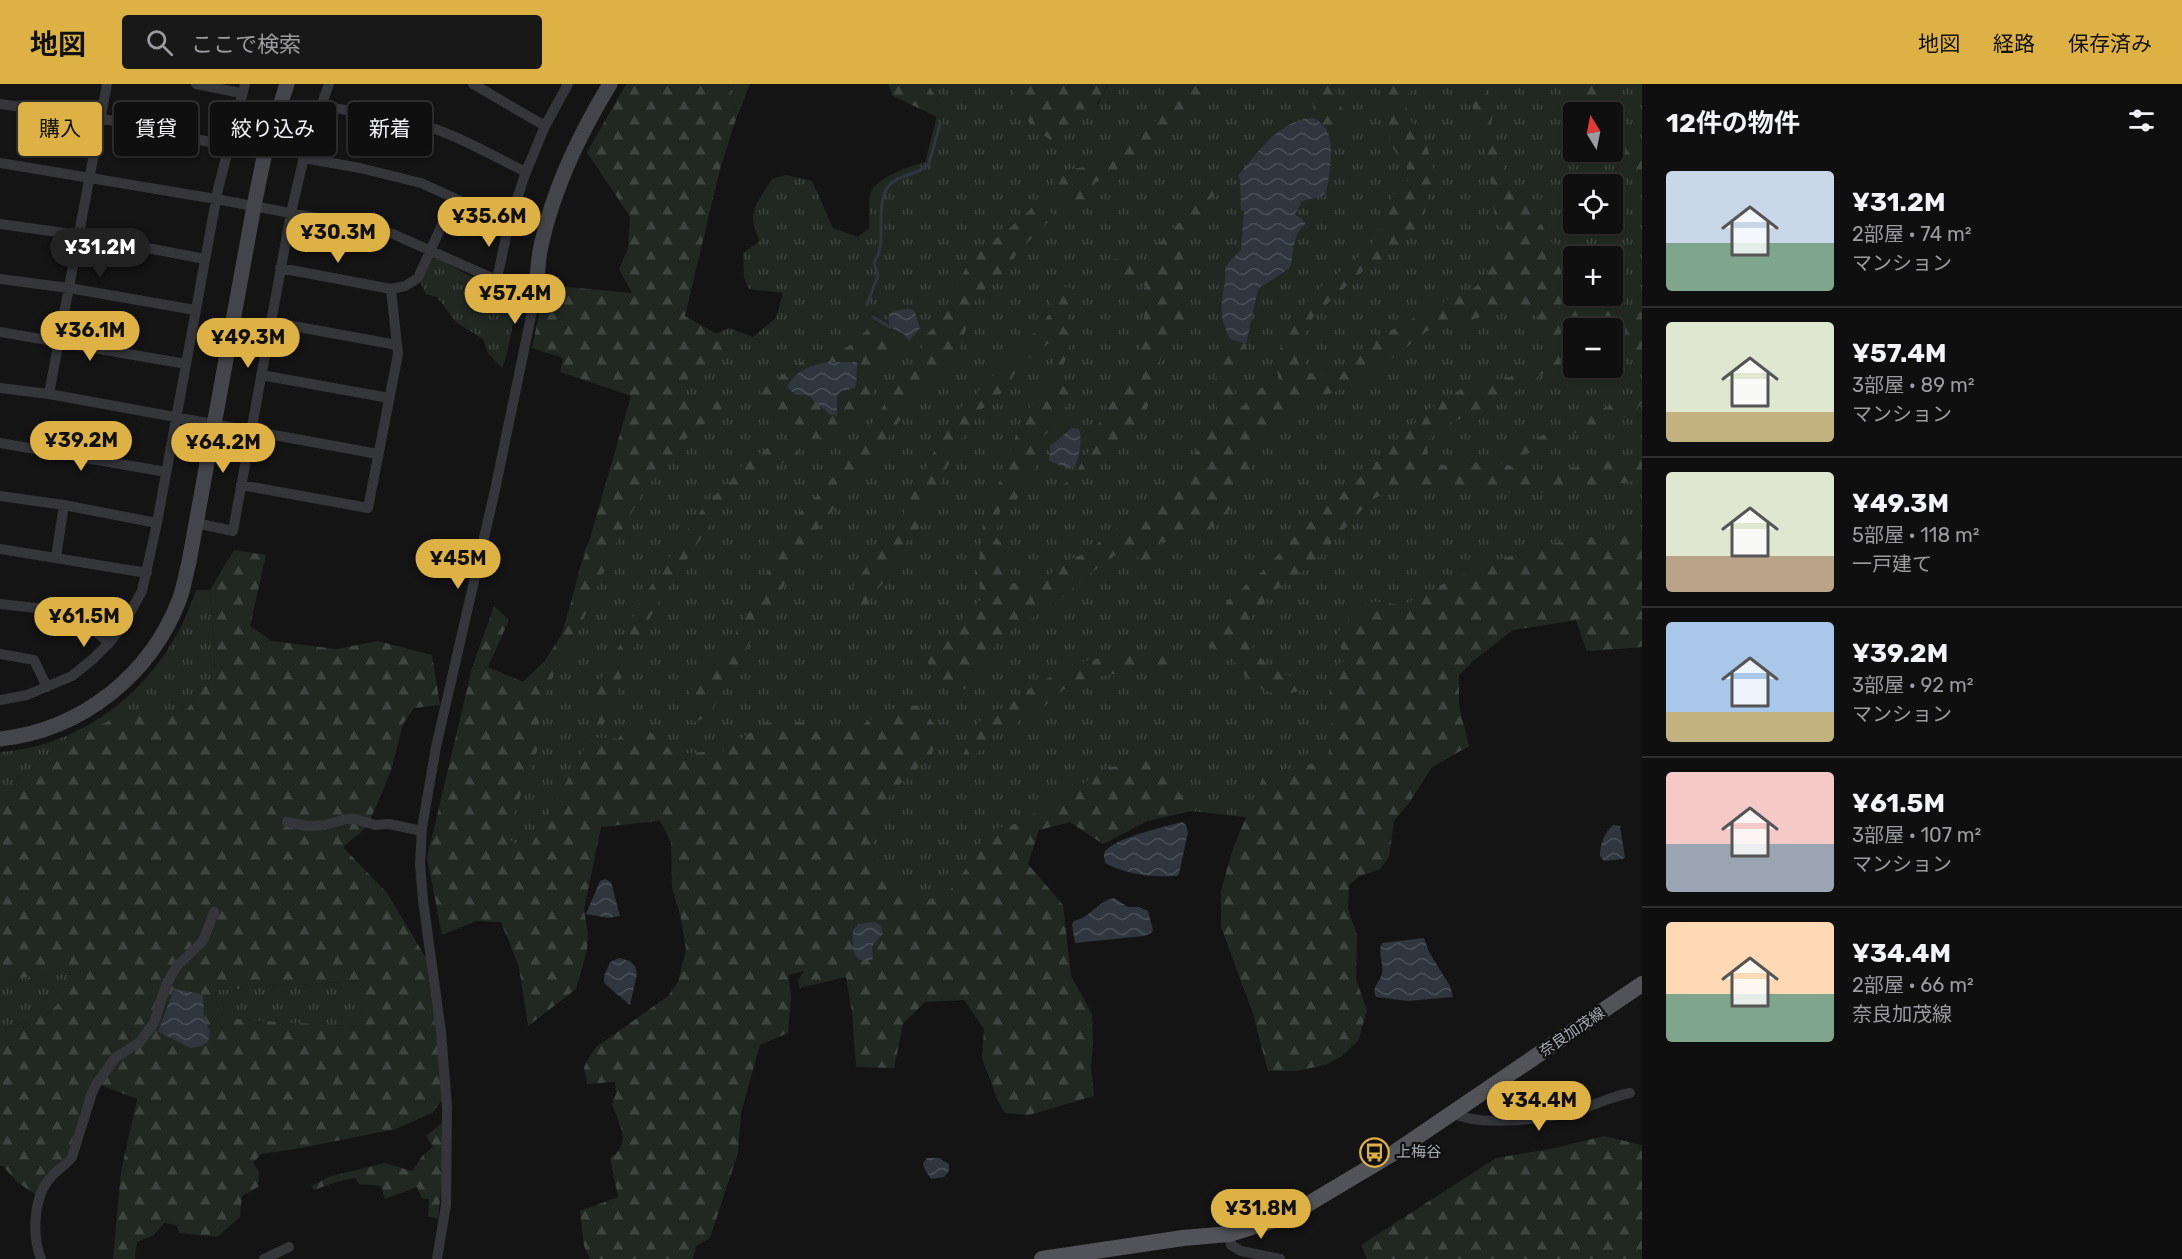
<!DOCTYPE html>
<html lang="ja">
<head>
<meta charset="utf-8">
<style>
  :root { --surface:#0f0f10; --page:#181819; --text:#f1f3f6; --muted:#9b9c9f; --line:#2f2f30; --accent:#ddb144 }
  body { margin:0; font-family:Rubik,"Noto Sans JP",sans-serif; background:var(--page); color:var(--text); height:100vh; display:flex; flex-direction:column; font-size:22px; white-space:nowrap }
  * { box-sizing:border-box; margin:0 }
  p { font-size:20px; color:var(--muted) }
  .icon { flex:none; width:33px; height:33px; fill:none; stroke:currentColor; stroke-width:2; stroke-linecap:round; stroke-linejoin:round }
  .map { position:relative; flex:1; overflow:hidden }
  .sheet { display:flex; flex-direction:column; background:var(--surface); width:540px }
  .sheet>* { flex:none }
  .hud { position:absolute; left:18px; top:18px; width:570px; height:54px; display:flex; gap:12px }
  .needle { width:39px; rotate:350deg }
  .tools { position:absolute; left:1563px; top:18px; display:grid; gap:12px }
  .tools a { display:grid; place-items:center; width:60px; height:60px; border-radius:6px; background:var(--surface); box-shadow:0 2px 4px #0004,0 0 0 2px var(--line); font-size:30px }
  .price { position:absolute; translate:-50% -51px; padding:0 14px; border-radius:21px; background:var(--accent); color:#111; font-size:20px; line-height:39px; filter:drop-shadow(0 2px 3px #0008) }
  .price::after { content:''; position:absolute; left:50%; top:36px; width:18px; height:14px; margin-left:-9px; background:inherit; clip-path:polygon(0 0,100% 0,50% 100%) }
  .price.active { background:#222; color:#fff }
  ul { padding:0; list-style:none }
  li { display:flex; align-items:center; gap:18px; height:150px; padding:0 24px }
  li+li { border-top:2px solid var(--line) }
  li span { display:grid; place-items:center; flex:none; width:168px; height:120px; border-radius:6px; color:#555 }
  li>.icon { margin-inline-start:auto }
  span .icon { width:72px; height:72px; fill:#fffc; stroke-width:1 }
  li b { font-size:26px }
  h2 { display:flex; justify-content:space-between; align-items:center; height:72px; padding:0 24px; font-size:26px }
  .chip { padding:0 21px; border-radius:6px; background:var(--surface); box-shadow:0 2px 4px #0004,0 0 0 2px var(--line); font-size:21px; line-height:54px }
  .chip.active { background:var(--accent); color:#111 }
  header { display:flex; align-items:center; gap:36px; box-sizing:border-box; height:84px; padding:0 30px; background:var(--accent); color:#111 }
  header strong { font-size:28px }
  nav { display:flex; gap:33px; margin-inline-start:auto; font-size:21px }
  .search { width:420px; height:54px; background:var(--page); display:flex; align-items:center; gap:15px; box-sizing:border-box; padding:0 21px; border-radius:6px; color:var(--muted); font-size:22px }
  main { display:flex; flex:1; min-height:0 }
  .map>svg:first-child { display:block }
  .grass { fill:url(#grass-tufts); fill-rule:evenodd }
  .forest { fill:url(#forest-firs); fill-rule:evenodd }
  .water { fill:url(#water-waves) }
  .lines { fill:none; stroke-linecap:round; stroke-linejoin:round }
  .stream { stroke:#2f363d; stroke-width:3 }
  .street { stroke:#35363a; stroke-width:10 }
  .secondary { stroke:#44454a; stroke-width:15 }
  .primary { stroke:#525359; stroke-width:16 }
  .labels { text-anchor:middle; dominant-baseline:central; stroke-width:4.5; stroke-linejoin:round; paint-order:stroke }
  .street-label { font-size:15px; fill:#a7abb4; stroke:#0f0f10 }
  .poi-label { font-size:15px; fill:#a7abb4; stroke:#0f0f10; text-anchor:start }
</style>
</head>
<body>
<header>
<strong>地図</strong>
<div class="search"><svg class="icon" aria-label="search" viewBox="0 0 24 24"><circle cx="10" cy="10" r="6"/><path d="M15 15l6 6"/></svg>ここで検索</div>
<nav><a>地図</a><a>経路</a><a>保存済み</a></nav>
</header>
<main>
<div class="map">
<svg width="1642" height="1175" viewBox="0 0 1642 1175">
  <defs>
    <pattern id="grass-tufts" width="24" height="20" patternUnits="userSpaceOnUse" patternTransform="scale(1.5)"><rect width="24" height="20" fill="#212822"/><path d="M3 7l-1-3M5 7V3M7 7l1-3M15 17l-1-3M17 17v-4M19 17l1-3" fill="none" stroke="#3e4440"/></pattern>
    <pattern id="forest-firs" width="22" height="20" patternUnits="userSpaceOnUse" patternTransform="scale(1.5)"><rect width="22" height="20" fill="#212822"/><path d="M5 1l3.5 6h-7zM16 11l3.5 6h-7z" fill="#3e4440"/></pattern>
    <pattern id="water-waves" width="16" height="10" patternUnits="userSpaceOnUse" patternTransform="scale(1.5)"><rect width="16" height="10" fill="#2f363d"/><path d="M0 5q4-4 8 0t8 0" fill="none" stroke="#4a5057"/></pattern>
  </defs>
  <rect width="100%" height="100%" fill="#141415"/>
  <!-- grass -->
  <path class="grass" d="M728,0h22l-14,35z
    M928,0h81l89,20 10,-20h534v563l-55,4 -11,-31 -64,10 -39,31 -14,14v32l10,39 -36,19 -24,38 -156,15 -62,-7 -44,10 -44,23 -33,-22 -31,8 -19,32 -115,57 -203,-149 -177,90 -41,-14 39,-164 22,-21 17,-27 23,-84 102,-206 43,-16 23,9 23,-19 7,-25 -34,-4 -5,-11 -1,-25 17,-12c-15,-29 -3,-37 12,-62l14,-4 26,6 21,47 25,9 11,-9c1,-9 -1,-25 1,-33 5,-18 39,-28 55,-33l15,-58zM1574,28h38v40h-38zM1574,100h38v40h-38zM1574,172h38v40h-38zM1574,244h38v40h-38z
    M437,174l80,44 -10,52 -5,14 -14,-15 -5,-14 -26,-16 -20,-26 -11,-3 -5,-10 10,-25z
    M196,506h14l5,83 -28,36 -68,7 -66,35 -53,41v-40c94,-7 168,-75 196,-162z
    M69,885l2,21 -23,24 -38,13 -10,1v-46z
    M359,897l4,46 -144,-8 -4,-29z"/>
  <!-- forest -->
  <path class="forest" d="M626,0h102l8,35 -16,50 -35,147 41,23 7,11 -45,27 -2,22 45,-4 7,2 -55,44 -39,49 -23,42 -53,123 -13,16 -15,40 -3,40 -26,71 -2,17 10,7 13,-2 59,-107 27,2 10,-15 19,5 20,18 19,6 37,-2 41,-28 34,-1 54,9 35,-21 31,-5 23,27 -10,24 -40,36 -19,45 5,22 40,39c6,0 14,1 20,0 20,-5 40,-51 52,-68l30,-7 89,-55 48,-12 35,55 -44,10 -44,23 -33,-22 -31,8 -11,34 35,41 8,71 21,38 1,29 -2,23 3,30 -65,19 -24,-2 -8,-14 -15,-41 2,-29 -20,-29 -39,2 -22,22 -9,44 -38,-1 -4,-55 -6,-35 -46,11 -2,-8 6,-9 -16,4 3,21 -3,37 -28,12 -19,68 -3,40 -28,85 -14,8 -3,13h-103l-6,-13 -4,-35 38,-14 -8,-39c23,-14 9,-34 2,-54l4,-10 -1,-12 -28,2 -3,-17 11,-19 73,-52 10,-14 8,-33 -6,-35 -8,-26 -1,-46 -11,-21 -59,6 -17,83 4,23 -1,18 -11,38 -48,37 -9,-59 -18,-45 -25,-1 -34,14 -15,-77 45,-190 22,-62 15,14 -21,47 35,15 22,-21 17,-27 69,-238 -71,-24 3,-14 -31,-10 13,-63 87,8 -13,-24 9,-21 2,-31 -43,-65z
    M888,0h40l12,20 -3,13 -44,-21z
    M1009,0h99c-14,28 -28,43 -56,57l-20,-13z
    M1188,0h30l-76,73 -19,8 -28,18 -10,22 -32,-3 2,-26 10,-6 20,-3 20,-14 44,-24z
    M1310,0h23l14,38 -10,16 -7,-2c-3,-7 -8,-10 -11,-16 -7,-11 -8,-24 -9,-36z
    M1383,0h37l-12,10 -3,9 7,21 11,9 12,41 -2,15 -6,8 -2,15 -6,13 -25,27 -29,17 -52,48 -10,23v12l5,21 13,1 13,-3 29,-19 15,-15 29,-15 22,-14 45,-20 11,-10 14,-31 8,-8 -13,-27 -4,-34 -10,-50 -7,-19 -4,-25h15l2,20 7,11c-8,24 12,51 23,72l6,2 8,14 6,16 7,8 14,24 6,29 10,27 26,-5 11,6h24l8,5v41h-29l-1,-26h-38l-1,13 -20,3 -10,-11 -5,-16 -16,-10h-9l-10,6 -17,1 -8,4 -51,13 -61,48 -37,15 -19,3 -20,12 -14,19 -15,11 -9,28 -16,14c-1,9 -1,20 -6,28 -16,24 -45,34 -72,33l-3,24 -10,6 -11,-22 -20,6 -30,22 -32,29 -36,20 -20,14 -5,15 -26,33c-24,-5 -27,-8 -39,-30l55,-60 -3,-27 6,-60 7,-19 9,-12 23,-66 22,-23 8,-13 2,-39 -13,7 -23,20 -15,23 -12,13 -12,7 -23,35 -36,81 -15,16 -15,31 -21,26 -4,18 -19,-21 37,-55 11,-4 11,-31 48,-93 16,-13 67,-70 16,-21 -4,-11 12,-12 16,4 -4,18 -10,18 9,12 -14,45 16,9 -19,33 -16,16 -5,32 -12,9 -5,18 -16,4 -5,33 11,14v33l35,-4 25,-19 21,-9 20,-18 26,-14 40,-32 44,-70 -3,-38 15,-41 16,5 -13,56 10,6 17,-18 19,-3 -3,-28 20,-40 16,-23 56,-45 20,-29 4,-25 16,-15c-1,-22 -3,-13 -13,-29 -10,-17 -12,-48 -12,-67z
    M1573,0h29l11,15 18,44 11,14v30c-9,-5 -10,-12 -16,-19 -9,-9 -23,-8 -31,-16h17v-40h-34l-7,-25z
    M1212,98l2,14 -6,4 -9,22 -16,27v52l2,17 -17,23 -15,38 -7,37 -41,43 -22,18 -34,20 24,-20 15,-25 5,-21 14,-18 -3,-19 34,-27 6,-48 2,-32c-13,-11 -27,-13 -43,-10l7,-17 12,-2 5,5 21,1 16,-27 25,-23 4,-13z
    M1034,121l14,2 5,10 -36,36 -9,17 -31,25 -19,59 -38,36 -42,63 -55,69 -66,108 -49,87 -14,5 -4,-3v-28l42,-51 71,-132 19,-16 44,-60 56,-84 1,-10 13,-13 35,-67 52,-41z
    M872,241l16,4 18,14 -30,31 -2,24 -25,33 -10,6 -37,2 -6,-15 -24,-14 -13,-19 42,-29 49,-16z
    M1559,263l13,4 1,11 -26,9 -35,23 -61,29 -24,18 1,19 19,6 32,-4 30,3 15,10 15,1 103,-24v27l-60,12 -48,2 -42,-1 -17,-6 -76,1 -28,13 -60,65 -35,25 -22,24 -11,18c15,25 28,45 59,45l6,9c-5,5 -10,5 -17,7 -35,5 -49,-21 -67,-46l-8,2 -8,-2 -5,-12 17,-15 7,-19 36,-30 36,-39 67,-60 62,-62 41,-26 23,-3 18,-4 21,-11 13,-7 5,-9z
    M1642,304v15l-11,12 -72,23 -44,22 -5,-10 108,-48z
    M787,355l10,3 1,13 -9,6 -35,10 -34,38 -63,96 -33,61 -11,42 -10,17 -6,2 -6,-11v-19l30,-54 17,-37 41,-64 29,-41 22,-19 9,-14 31,-22z
    M1617,451l20,2 5,4v106l-55,4 -11,-31 -63,10 -40,31 -14,14v32l10,39 -38,22 -22,35 -15,18 -5,36 -10,13 -19,6 -11,9 -1,24 9,26 -1,44 11,32 -9,30 -16,15 -17,9 -28,6h-29l-16,-60 -31,-84v-36l12,-43 31,-74 64,-14 5,-48 -7,-41 18,-10 -7,-28c23,-29 27,-37 65,-27 64,-37 142,-68 215,-71z
    M234,466l32,5 -16,71 22,15 64,8 42,-8 54,14 8,50 -26,3 -11,16 -12,47 -24,56 -24,20 44,46 39,65 11,82 5,60 -10,13 -36,16 -95,19 -40,6 -8,9 6,9 -1,15 -16,9 -2,21 -23,20 -38,-4 -2,-8 -13,-2 -10,12 -17,7 -2,17h-22l8,-87 16,-73 -44,-17 -23,72 -24,20 -10,21 -19,-13 -14,-16h-3v-138l10,-1 38,-13 23,-24 -2,-21 -69,13v-190l53,-41 66,-36 68,-6 28,-36 -5,-83zM358,897l5,46 -144,-9 -4,-28zM178,905l6,3 17,1 3,22 6,17 -45,-17 8,-25z
    M1116,571h55l14,3 2,7 -5,5c-29,0 -52,1 -80,6 -8,2 -16,2 -23,5 -23,8 -28,29 -56,33l-9,14 -18,1 -9,14 -21,21 -6,-2 17,-38 13,-13 15,-3 22,-18 49,-27z
    M443,1038v45l-5,52 -10,-3 1,-17h-7l-5,-12 -32,12 -4,-13 -22,-2 -4,-6 -19,4 -22,8 -3,-4 18,-9 55,-14 28,8 11,-16 10,-8 -7,-11z
    M1604,1052l38,9v114h-275l-6,-14 135,-87 54,-9z"/>
  <!-- water -->
  <path class="water" d="M1312,34c28,9 18,52 14,75l-4,3 -20,5 -7,13 11,9c-14,11 -12,29 -16,45l-32,21 -12,55 -16,-5c-3,-7 -7,-16 -8,-23 -2,-17 5,-32 3,-49l16,-18 3,-38 -3,-1 -1,-30 -2,-4c20,-24 40,-55 74,-58z
    M909,224l6,4 5,16 -11,13 -5,-7 -14,-7 -2,-9 4,-6z
    M828,278h30c-3,9 0,17 -3,26l-14,3 -4,5v20l-8,-2 -20,-18 -17,-4 -5,-5c8,-16 24,-22 41,-25z
    M1072,344l7,1c4,12 0,26 -4,38l-6,1 -20,-7 1,-15z
    M1182,738l4,3 2,7 -9,42 -2,2c-21,2 -53,-2 -72,-13 0,-5 -3,-9 1,-13 13,-13 58,-23 76,-28z
    M1613,741l7,1 5,31 -2,2 -19,2 -4,-5c0,-13 4,-22 13,-31z
    M605,795l6,3 9,34 -12,2 -22,-4 14,-33z
    M1114,814l14,9h11l9,4 5,19 -2,3 -7,3 -69,7 -3,-19 2,-3c16,-3 24,-20 40,-23z
    M874,838l7,3 2,9 -11,12 1,13c-22,7 -21,-13 -20,-29l5,-6z
    M1424,854l5,14 21,34 3,11 -45,4 -32,-4c-5,-11 4,-14 6,-24 2,-10 -5,-21 0,-30z
    M619,874l11,3 5,5 2,8 -7,31 -26,-22v-7l6,-14z
    M174,905l29,5 1,21 6,17 -2,10 -6,4 -11,2 -33,-16z
    M927,1074h12l10,6v7l-5,6 -13,2 -7,-11 -1,-5z"/>
  <g class="lines">
    <!-- stream -->
    <path class="stream" d="M867,221l11,-30 -4,-12c14,-22 1,-50 12,-73 8,-17 33,-13 43,-27l11,-39
      M873,233l17,10"/>
    <!-- street -->
    <path class="street" d="M196,0l45,9
      M473,0l72,42
      M0,20l100,14 128,28
      M320,22c39,6 80,11 118,24 30,11 59,28 88,42
      M304,74l56,10 61,15 88,40 17,-51 19,-46 23,-42
      M0,79l216,36 143,27 34,8 142,63 -40,193 -59,257 -14,81 -2,36 3,36 18,132 6,75 -1,98 -9,54
      M0,140l79,11 126,24
      M280,184l111,21
      M0,195l69,9 126,22
      M497,195l12,-56
      M271,238l126,23
      M0,248l186,32
      M261,291l128,23
      M0,304l49,6 329,60
      M49,310l58,-310
      M0,359l166,29
      M241,401l127,23 30,-154 -7,-65 14,-3 13,-8 36,-80
      M0,412l64,9 93,18
      M196,439l37,8 58,-318 15,-65 23,-64
      M0,465l147,24
      M56,473l8,-52
      M0,520l72,8 37,31
      M0,570l34,6 13,27
      M0,616l27,-5 45,-19 21,-17 16,-16 13,-16 20,-36 15,-68 61,-334 27,-105
      M287,738l20,4 18,-1 21,-6h9l20,6 14,-1 33,7
      M1451,1028c27,16 97,7 127,-2 18,-5 34,-14 52,-17
      M1229,1150l2,11 10,6 39,8
      M41,1175c-9,-23 -8,-63 10,-82 7,-8 15,-12 21,-20l20,-64 5,-10 19,-26 23,-14 15,-20 12,-38 10,-18 27,-26 11,-29
      M264,1175l25,-12"/>
    <!-- secondary -->
    <path class="secondary" d="M535,213c3,-17 2,-34 6,-51 12,-56 39,-113 69,-162
      M0,655c82,-9 151,-64 180,-141 4,-12 6,-24 9,-36l65,-356 10,-49 23,-73"/>
    <!-- primary -->
    <path class="primary" d="M1042,1175l141,-21 46,-4 59,-18 104,-62 250,-170"/>
  </g>
  <!-- icons -->
  <defs>
    <symbol id="bus-ring" viewBox="-11 -11 22 22"><circle r="9.5" fill="#0f0f10" stroke="#ddb144" stroke-width="1.5"/><path d="M-5-6H5V4H4V6H2V4H-2V6H-4V4H-5ZM-3.5-4V0h7V-4ZM-3.5 1.2v1.5H-2V1.2ZM2 1.2v1.5H3.5V1.2Z" fill="#ddb144"/></symbol>
  </defs>
  <g fill-rule="evenodd">
    <use href="#bus-ring" x="1358" y="1052" width="33" height="33"/>
  </g>
  <g class="labels">
    <!-- street labels -->
    <g class="street-label">
      <text transform="translate(1572 948) rotate(-34)">奈良加茂線</text>
    </g>
    <!-- poi labels -->
    <g class="poi-label">
      <text x="1396" y="1068">上梅谷</text>
    </g>
  </g>
</svg>
<div class="tools">
<a><svg class="needle" viewBox="-14 -14 28 28"><path d="M0-13l5 13h-10z" fill="#e53935"/><path d="M0 13l5-13h-10z" fill="#9b9c9f"/></svg></a>
<a><svg class="icon" aria-label="locate" viewBox="0 0 24 24"><circle cx="12" cy="12" r="6"/><path d="M12 2v4M12 18v4M2 12h4M18 12h4"/></svg></a>
<a>+</a>
<a>−</a>
</div>
<b class="price" style="left:489px;top:164px">¥35.6M</b>
<b class="price" style="left:338px;top:180px">¥30.3M</b>
<b class="price active" style="left:100px;top:195px">¥31.2M</b>
<b class="price" style="left:515px;top:241px">¥57.4M</b>
<b class="price" style="left:90px;top:278px">¥36.1M</b>
<b class="price" style="left:248px;top:285px">¥49.3M</b>
<b class="price" style="left:81px;top:388px">¥39.2M</b>
<b class="price" style="left:223px;top:390px">¥64.2M</b>
<b class="price" style="left:458px;top:506px">¥45M</b>
<b class="price" style="left:84px;top:564px">¥61.5M</b>
<b class="price" style="left:1539px;top:1048px">¥34.4M</b>
<b class="price" style="left:1261px;top:1156px">¥31.8M</b>
<div class="hud">
<a class="chip active">購入</a>
<a class="chip">賃貸</a>
<a class="chip">絞り込み</a>
<a class="chip">新着</a>
</div>
</div>
<section class="sheet">
<h2>12件の物件<svg class="icon" aria-label="filters" viewBox="0 0 24 24"><path d="M4 7h16M4 17h16"/><circle cx="9" cy="7" r="2"/><circle cx="15" cy="17" r="2"/></svg></h2>
<ul>
<li><span style="background:linear-gradient(#c9d6e8 60%,#7fa58c 0)"><svg class="icon" aria-label="home" viewBox="0 0 24 24"><path d="M3 11l9-7 9 7M6 9v11h12V9"/></svg></span><div><b>¥31.2M</b><p>2部屋 · 74 m²</p><p>マンション</p></div></li>
<li><span style="background:linear-gradient(#dfe7d0 75%,#c2b280 0)"><svg class="icon" aria-label="home" viewBox="0 0 24 24"><path d="M3 11l9-7 9 7M6 9v11h12V9"/></svg></span><div><b>¥57.4M</b><p>3部屋 · 89 m²</p><p>マンション</p></div></li>
<li><span style="background:linear-gradient(#dfe7d0 70%,#b9a48a 0)"><svg class="icon" aria-label="home" viewBox="0 0 24 24"><path d="M3 11l9-7 9 7M6 9v11h12V9"/></svg></span><div><b>¥49.3M</b><p>5部屋 · 118 m²</p><p>一戸建て</p></div></li>
<li><span style="background:linear-gradient(#a9c7e8 75%,#c2b280 0)"><svg class="icon" aria-label="home" viewBox="0 0 24 24"><path d="M3 11l9-7 9 7M6 9v11h12V9"/></svg></span><div><b>¥39.2M</b><p>3部屋 · 92 m²</p><p>マンション</p></div></li>
<li><span style="background:linear-gradient(#f6c9c9 60%,#9aa5b1 0)"><svg class="icon" aria-label="home" viewBox="0 0 24 24"><path d="M3 11l9-7 9 7M6 9v11h12V9"/></svg></span><div><b>¥61.5M</b><p>3部屋 · 107 m²</p><p>マンション</p></div></li>
<li><span style="background:linear-gradient(#ffd9b3 60%,#7fa58c 0)"><svg class="icon" aria-label="home" viewBox="0 0 24 24"><path d="M3 11l9-7 9 7M6 9v11h12V9"/></svg></span><div><b>¥34.4M</b><p>2部屋 · 66 m²</p><p>奈良加茂線</p></div></li>
</ul>
</section>
</main>
</body>
</html>
